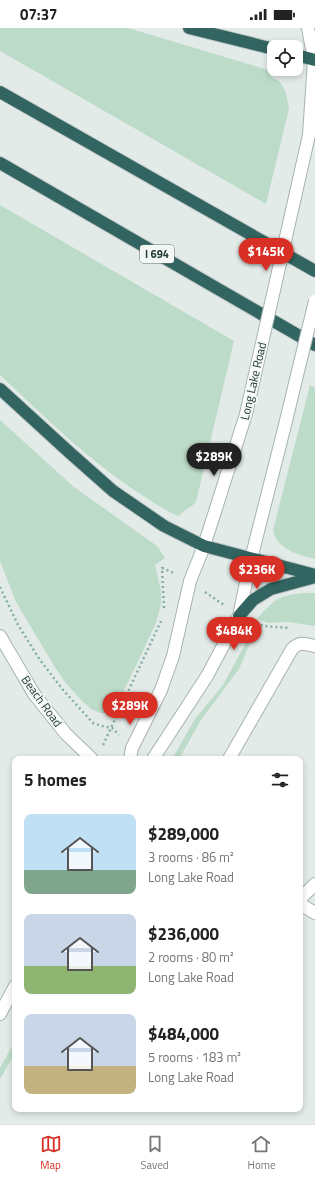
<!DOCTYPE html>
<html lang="en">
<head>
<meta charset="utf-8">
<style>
  :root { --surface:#fff; --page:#f2f2f2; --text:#222; --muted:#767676; --line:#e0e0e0; --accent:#d93025 }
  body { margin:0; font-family:"Titillium Web",sans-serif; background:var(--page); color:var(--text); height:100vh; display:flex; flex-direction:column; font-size:15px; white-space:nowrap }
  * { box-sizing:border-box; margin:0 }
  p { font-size:13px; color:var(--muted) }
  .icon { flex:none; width:22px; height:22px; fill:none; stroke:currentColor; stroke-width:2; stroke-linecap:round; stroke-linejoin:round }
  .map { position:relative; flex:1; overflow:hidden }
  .panel { position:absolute; left:12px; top:728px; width:291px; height:356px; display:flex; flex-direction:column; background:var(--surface); border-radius:8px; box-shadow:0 2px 6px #0003 }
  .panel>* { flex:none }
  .fabs { position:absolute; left:267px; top:12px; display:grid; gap:8px }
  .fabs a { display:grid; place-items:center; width:36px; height:36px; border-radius:8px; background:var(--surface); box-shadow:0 2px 6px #0003; font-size:20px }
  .price { position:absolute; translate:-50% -34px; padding:0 9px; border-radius:14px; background:var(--accent); color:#fff; font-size:13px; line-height:26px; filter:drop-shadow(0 1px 2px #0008) }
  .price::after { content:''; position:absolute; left:50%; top:24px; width:12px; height:9px; margin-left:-6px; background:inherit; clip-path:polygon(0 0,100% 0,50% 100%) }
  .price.current { background:#222; color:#fff }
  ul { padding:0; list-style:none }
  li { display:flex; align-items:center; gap:12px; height:100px; padding:0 12px }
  li span { display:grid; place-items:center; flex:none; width:112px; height:80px; border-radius:8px; color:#555 }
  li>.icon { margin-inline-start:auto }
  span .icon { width:48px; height:48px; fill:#fffc; stroke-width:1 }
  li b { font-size:17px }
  h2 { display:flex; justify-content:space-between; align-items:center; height:48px; padding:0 12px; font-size:17px }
  .status { display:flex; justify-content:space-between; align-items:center; height:28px; padding:0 20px; background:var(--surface); direction:ltr }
  .status svg { height:11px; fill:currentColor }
  .tab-bar { display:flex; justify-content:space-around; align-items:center; height:56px; border-top:1px solid var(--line); background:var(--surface); font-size:11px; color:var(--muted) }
  .tab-bar a { display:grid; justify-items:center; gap:2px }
  .tab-bar .current { color:var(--accent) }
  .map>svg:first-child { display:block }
  .green { fill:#bddbc9 }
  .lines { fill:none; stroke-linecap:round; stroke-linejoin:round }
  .service-casing { stroke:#a6b3b0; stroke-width:14 }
  .minor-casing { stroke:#a6b3b0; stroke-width:14 }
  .tertiary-casing { stroke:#a6b3b0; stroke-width:14 }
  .motorway-casing { stroke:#c2c8c7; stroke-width:14 }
  .path { stroke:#85ada5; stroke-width:2.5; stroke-dasharray:2 3; stroke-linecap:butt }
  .service { stroke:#fff; stroke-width:12 }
  .minor { stroke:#fff; stroke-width:12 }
  .tertiary { stroke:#fff; stroke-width:12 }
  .motorway { stroke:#326561; stroke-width:12 }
  .tertiary-bridge-casing { stroke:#a6b3b0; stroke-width:14; stroke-linecap:butt }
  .tertiary-bridge { stroke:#fff; stroke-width:12 }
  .labels { text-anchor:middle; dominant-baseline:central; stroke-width:3.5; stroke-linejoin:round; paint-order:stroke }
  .shield { fill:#f3f8f6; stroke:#627471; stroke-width:1 }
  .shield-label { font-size:11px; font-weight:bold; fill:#243b38 }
  .street-label { font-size:12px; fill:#243b38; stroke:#f3f8f6 }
</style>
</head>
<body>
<div class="status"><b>07:37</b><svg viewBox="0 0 49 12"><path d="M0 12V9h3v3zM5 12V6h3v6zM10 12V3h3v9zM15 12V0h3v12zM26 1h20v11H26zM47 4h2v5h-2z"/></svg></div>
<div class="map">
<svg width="315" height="1096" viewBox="0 0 315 1096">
  <rect width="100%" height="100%" fill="#e3ebe9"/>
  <!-- green -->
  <path class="green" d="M0,0h128l144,43 -2,5 10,6 6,10 3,17 -23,95 -266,-153z
    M0,177l234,136 -38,161c-6,6 -12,8 -17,14 -12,-4 -23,-12 -34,-19 -54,-34 -99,-79 -145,-122z
    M310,357l5,3v171c-16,-4 -39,-10 -42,-29z
    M0,392l74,67 83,59 8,12 -10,7 6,26v13l-5,19 -41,87 -4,3h-11l-9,-4 -10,-9 -16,-18 -12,-18 -37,-62 -16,-41z
    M303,565h12v33l-27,-4 -20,1 -11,-4c16,-18 21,-24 46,-26z
    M248,611l3,2 -12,28 -38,51 -22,39h-7l23,-40 28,-34z
    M15,1013v12l-15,26v-11z"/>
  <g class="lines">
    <defs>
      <path id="service" d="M229,731l63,-110c8,-8 12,-5 23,-3
        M300,871l15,-15"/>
      <path id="minor" d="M0,608l34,58 32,40 26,25
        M300,876l15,9"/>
      <path id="tertiary" d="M308,0l6,32 -5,75
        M130,731l2,-11 29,-58 12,-34 17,-75 14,-35 42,-132
        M153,731l54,-83 32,-60 12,-57 33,-130
        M0,986l15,-28"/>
      <path id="motorway" d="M189,0l85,21
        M296,27l19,5
        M0,64l315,179
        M0,135l315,182
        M0,361l69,63 44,39 51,35 40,20 111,29
        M239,588l14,-16 18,-11 44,-12"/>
    </defs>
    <!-- service casing -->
    <use href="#service" class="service-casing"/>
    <!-- minor casing -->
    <use href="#minor" class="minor-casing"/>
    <!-- tertiary casing -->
    <use href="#tertiary" class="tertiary-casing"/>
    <!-- motorway casing -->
    <use href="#motorway" class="motorway-casing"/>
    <!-- path -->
    <path class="path" d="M0,559l18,38 22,35 23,30 30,33 9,3 10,2 7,7
      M205,564l19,13
      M164,580l-2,-40 12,5
      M256,595l8,3 25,2
      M103,717l59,-126"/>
    <!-- service -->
    <use href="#service" class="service"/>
    <!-- minor -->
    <use href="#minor" class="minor"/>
    <!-- tertiary -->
    <use href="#tertiary" class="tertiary"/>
    <!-- motorway -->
    <use href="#motorway" class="motorway"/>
    <defs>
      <path id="tertiary-bridge" d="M246,386l63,-279
        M284,401l31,-128"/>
    </defs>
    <!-- tertiary-bridge casing -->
    <use href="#tertiary-bridge" class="tertiary-bridge-casing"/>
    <!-- tertiary-bridge -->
    <use href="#tertiary-bridge" class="tertiary-bridge"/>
  </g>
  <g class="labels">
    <!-- shield labels -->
    <rect class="shield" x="140" y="217" width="34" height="18" rx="3"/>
    <g class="shield-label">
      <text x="157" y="226">I 694</text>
    </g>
    <!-- street labels -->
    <g class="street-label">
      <text transform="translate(253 353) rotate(-77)">Long Lake Road</text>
      <text transform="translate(42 673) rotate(54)">Beach Road</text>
    </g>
  </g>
</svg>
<div class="fabs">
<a><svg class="icon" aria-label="locate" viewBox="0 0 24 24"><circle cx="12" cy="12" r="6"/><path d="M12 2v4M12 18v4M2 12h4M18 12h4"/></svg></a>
</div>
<b class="price" style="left:266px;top:244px">$145K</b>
<b class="price current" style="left:214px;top:449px">$289K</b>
<b class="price" style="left:257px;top:562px">$236K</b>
<b class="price" style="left:234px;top:623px">$484K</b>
<b class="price" style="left:130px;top:698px">$289K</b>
<section class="panel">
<h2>5 homes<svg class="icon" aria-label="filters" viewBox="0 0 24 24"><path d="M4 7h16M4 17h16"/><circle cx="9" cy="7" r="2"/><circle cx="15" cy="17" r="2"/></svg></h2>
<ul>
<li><span style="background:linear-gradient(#bfe0f5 70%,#7fa58c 0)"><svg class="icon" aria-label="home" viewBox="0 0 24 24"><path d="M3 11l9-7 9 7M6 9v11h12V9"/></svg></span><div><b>$289,000</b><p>3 rooms · 86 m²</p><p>Long Lake Road</p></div></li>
<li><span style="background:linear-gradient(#c9d6e8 65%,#8fb573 0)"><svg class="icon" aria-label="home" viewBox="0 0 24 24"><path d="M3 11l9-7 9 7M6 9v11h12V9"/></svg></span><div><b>$236,000</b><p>2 rooms · 80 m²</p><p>Long Lake Road</p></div></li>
<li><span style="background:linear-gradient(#c9d6e8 65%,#c2b280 0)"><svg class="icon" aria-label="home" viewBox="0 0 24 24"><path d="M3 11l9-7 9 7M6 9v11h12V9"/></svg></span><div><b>$484,000</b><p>5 rooms · 183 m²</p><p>Long Lake Road</p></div></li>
</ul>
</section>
</div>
<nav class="tab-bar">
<a class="current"><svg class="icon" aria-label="map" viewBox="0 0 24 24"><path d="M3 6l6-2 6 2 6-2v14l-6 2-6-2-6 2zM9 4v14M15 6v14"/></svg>Map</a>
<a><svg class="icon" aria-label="saved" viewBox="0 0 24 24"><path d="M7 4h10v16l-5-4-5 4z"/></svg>Saved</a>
<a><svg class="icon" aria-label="home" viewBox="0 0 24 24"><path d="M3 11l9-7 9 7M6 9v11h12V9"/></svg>Home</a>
</nav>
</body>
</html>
